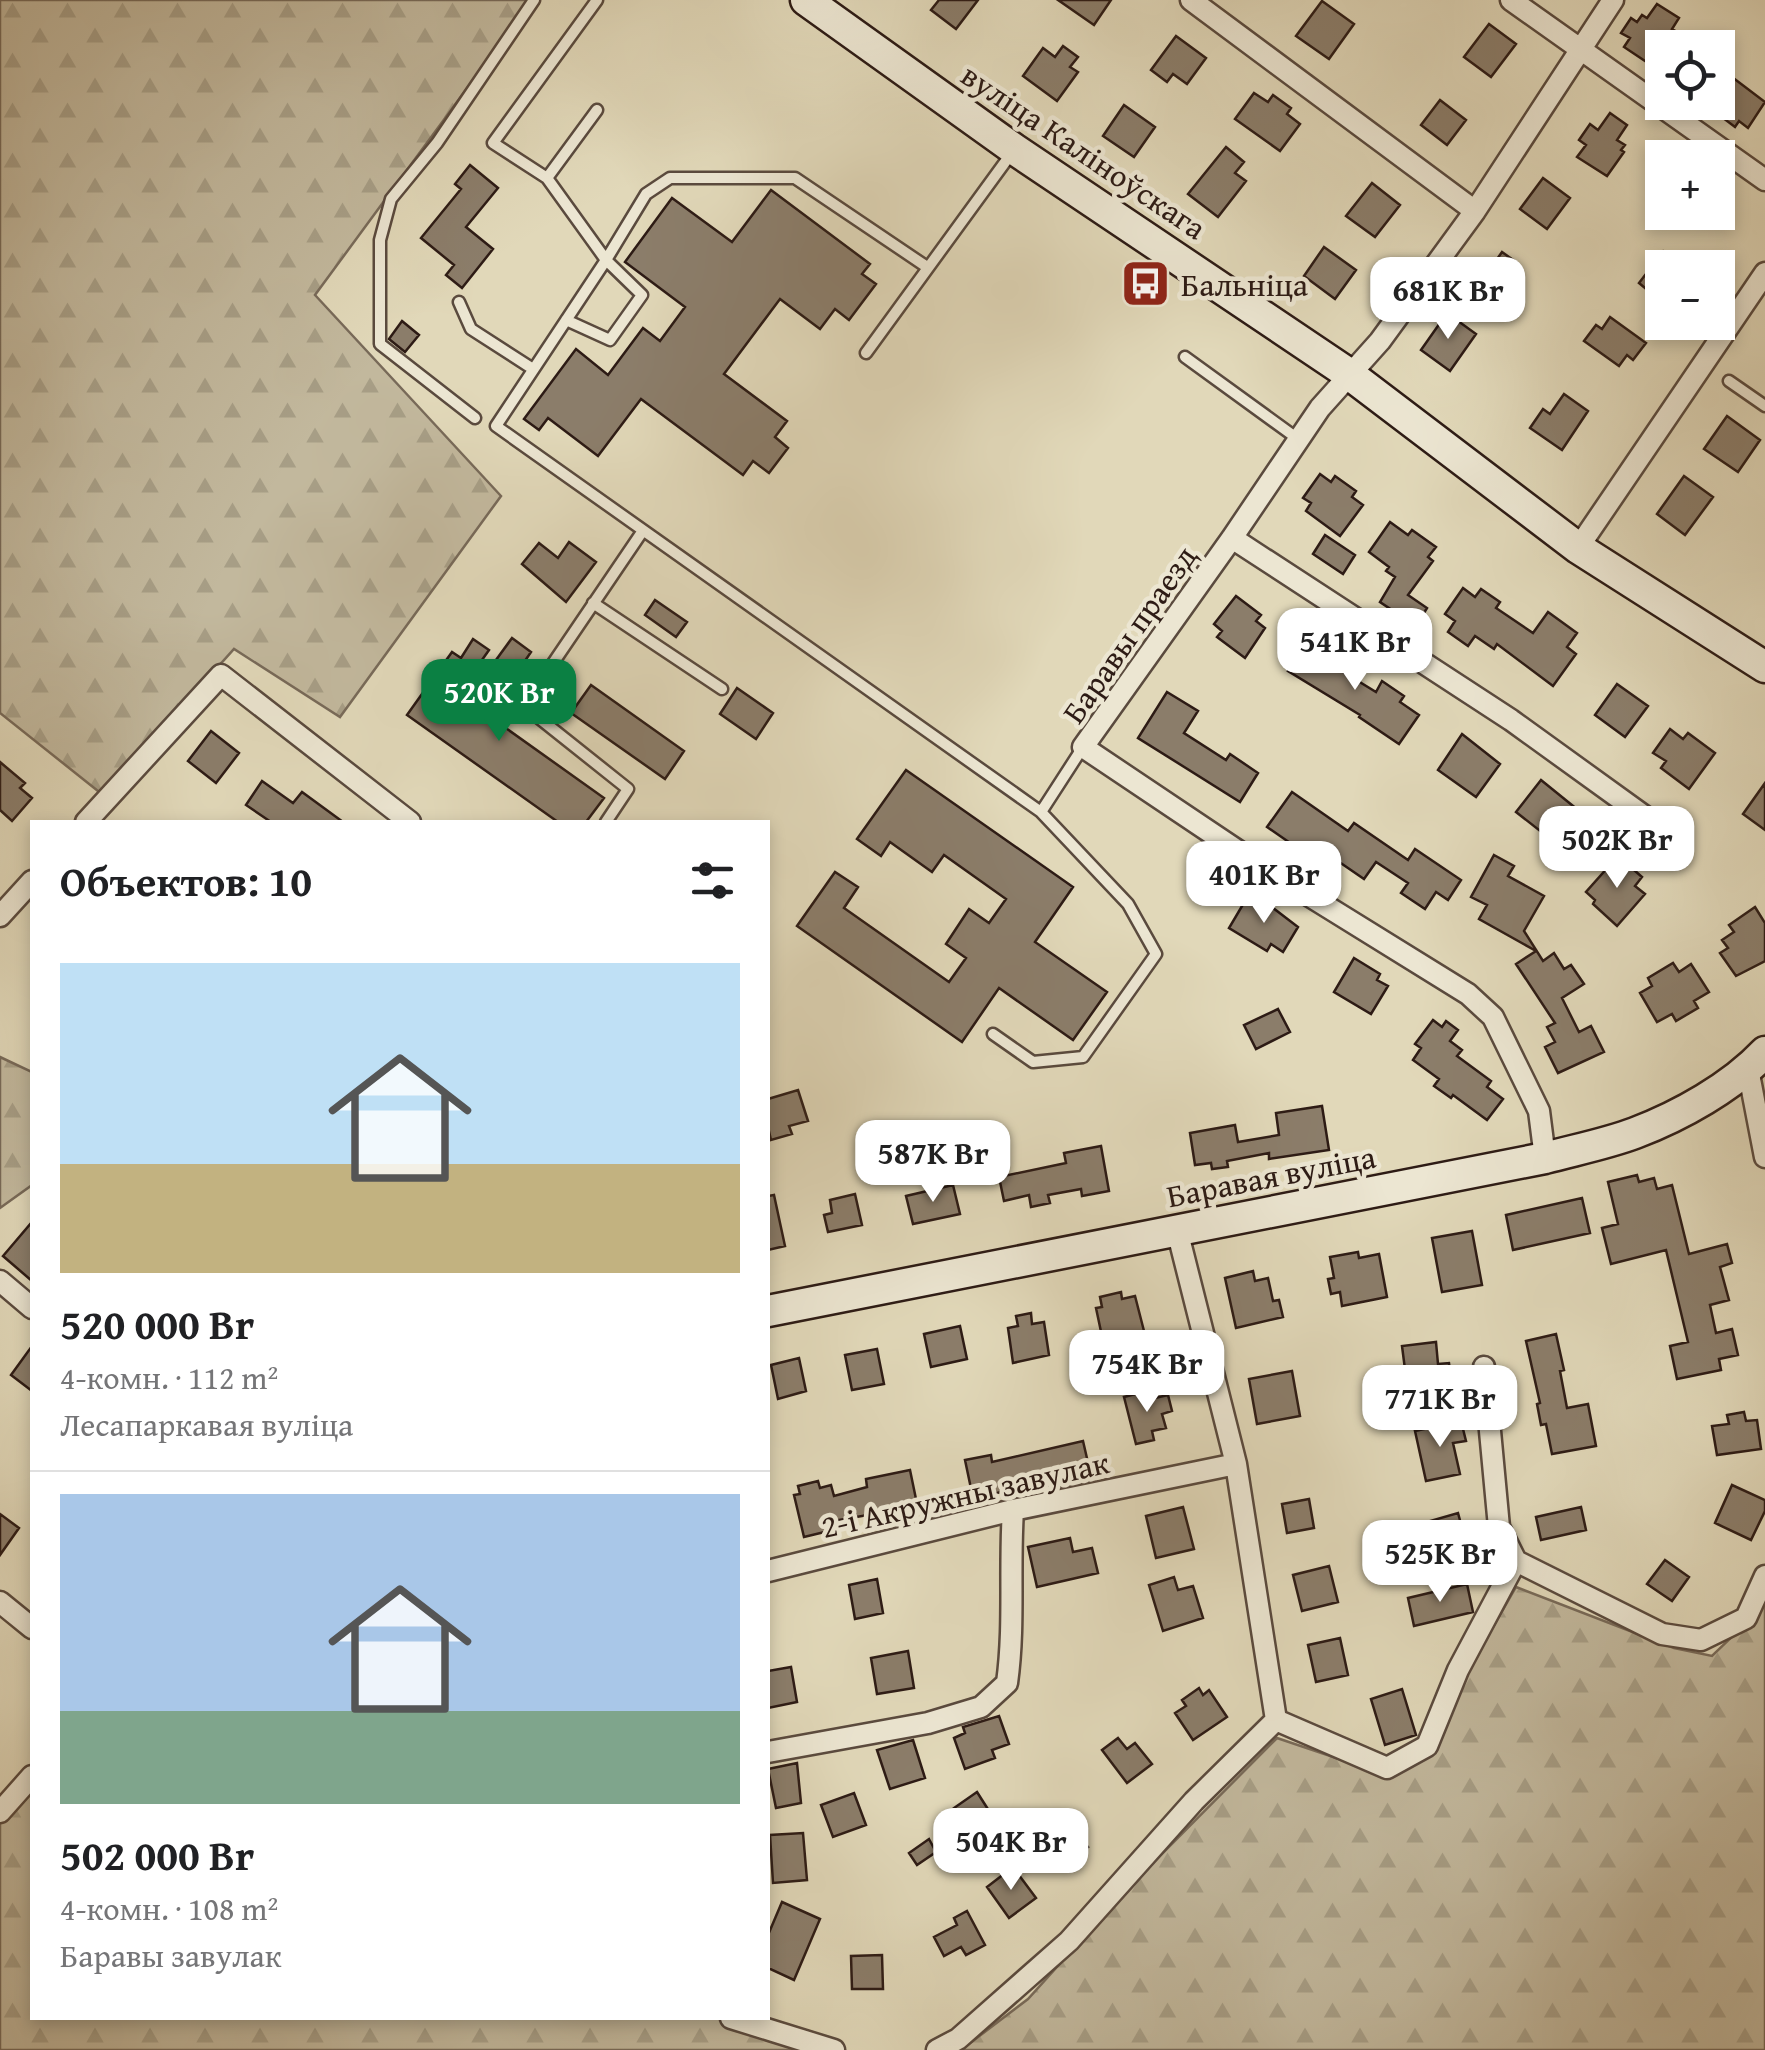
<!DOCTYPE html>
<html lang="ru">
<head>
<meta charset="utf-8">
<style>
  :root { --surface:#fff; --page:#f2f2f2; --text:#202124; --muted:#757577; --line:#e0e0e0; --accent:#0b8043 }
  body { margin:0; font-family:"Gentium Book Plus",serif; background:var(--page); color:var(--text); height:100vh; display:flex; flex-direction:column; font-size:38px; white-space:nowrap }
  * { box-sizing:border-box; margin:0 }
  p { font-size:32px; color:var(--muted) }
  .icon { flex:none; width:55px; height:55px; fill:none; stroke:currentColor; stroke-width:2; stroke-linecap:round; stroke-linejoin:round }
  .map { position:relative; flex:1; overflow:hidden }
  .side { position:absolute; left:30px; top:820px; width:740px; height:1200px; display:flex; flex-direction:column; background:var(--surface); border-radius:0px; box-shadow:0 5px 15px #0003 }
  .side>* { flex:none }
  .fabs { position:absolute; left:1645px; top:30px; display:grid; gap:20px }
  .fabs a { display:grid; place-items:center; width:90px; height:90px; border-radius:0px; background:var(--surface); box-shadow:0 5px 15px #0003; font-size:50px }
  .price { position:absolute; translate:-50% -85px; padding:0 22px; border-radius:20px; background:#fff; color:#222; font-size:32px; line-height:65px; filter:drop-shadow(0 2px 5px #0008) }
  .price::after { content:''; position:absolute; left:50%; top:60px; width:30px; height:22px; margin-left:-15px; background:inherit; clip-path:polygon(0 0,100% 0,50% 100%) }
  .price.current { background:var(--accent); color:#fff }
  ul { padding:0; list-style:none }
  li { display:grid; align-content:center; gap:20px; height:530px; padding:0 30px }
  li+li { border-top:2px solid var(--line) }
  li span { display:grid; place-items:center; height:310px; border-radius:0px; color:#555 }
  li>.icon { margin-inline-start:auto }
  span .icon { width:180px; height:180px; fill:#fffc; stroke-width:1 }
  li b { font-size:42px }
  h2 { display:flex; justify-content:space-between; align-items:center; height:120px; padding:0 30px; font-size:42px }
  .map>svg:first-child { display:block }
  .forest { fill:url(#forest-firs); stroke:#786a59; stroke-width:2.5 }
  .building { fill:#8b7d6a; stroke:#2d1b15; stroke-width:2.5 }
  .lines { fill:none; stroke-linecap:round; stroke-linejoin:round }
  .lane-casing { stroke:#5a4a3e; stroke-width:15 }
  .street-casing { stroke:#5a4a3e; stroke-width:25 }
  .secondary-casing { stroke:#2d1b15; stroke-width:35 }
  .lane { stroke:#ece6d2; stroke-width:10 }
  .street { stroke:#ece6d2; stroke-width:20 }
  .secondary { stroke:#ece6d2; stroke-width:30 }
  .labels { text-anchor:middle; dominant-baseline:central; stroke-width:9; stroke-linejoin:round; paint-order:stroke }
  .street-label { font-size:32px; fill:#2d1b15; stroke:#ece6d2 }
  .poi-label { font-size:32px; fill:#2d1b15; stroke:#ece6d2; text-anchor:start }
</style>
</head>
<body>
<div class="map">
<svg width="1765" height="2050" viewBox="0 0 1765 2050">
  <defs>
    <pattern id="forest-firs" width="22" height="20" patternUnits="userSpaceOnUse" patternTransform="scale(2.5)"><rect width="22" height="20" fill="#c2b89d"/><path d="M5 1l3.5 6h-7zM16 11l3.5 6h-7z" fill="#a79e86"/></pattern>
  </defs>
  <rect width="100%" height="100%" fill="#e1d8b9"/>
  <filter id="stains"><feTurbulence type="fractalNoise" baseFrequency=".002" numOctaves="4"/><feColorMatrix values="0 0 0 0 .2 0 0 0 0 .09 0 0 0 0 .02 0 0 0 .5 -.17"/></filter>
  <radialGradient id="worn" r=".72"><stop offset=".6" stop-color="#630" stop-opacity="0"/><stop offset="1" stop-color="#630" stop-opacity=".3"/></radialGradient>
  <!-- forest -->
  <path class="forest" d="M0,0h532l-217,295 186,201 -161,221 -106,-68 -131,146 -103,-82z
    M0,1057l32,15v113l-32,23z
    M1516,1587l158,61 38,8 53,-51v445h-804l67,-51 101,-112 148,-149 112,38 43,-21 21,-58z
    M32,1765v253h717l75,32h-824v-244z"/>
  <!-- building -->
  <path class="building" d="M939,0h39l-22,29 -25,-19z
    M1058,0h53l-17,25z
    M1322,1l32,23 -25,35 -33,-23z
    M1657,4l22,14 -7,11 5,3 -10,16h-5v6l-8,13 -30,-20 6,-9 -9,-5 10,-15 6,4 5,-7 5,3z
    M1489,24l27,20 -25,33 -27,-20z
    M1176,36l30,22 -19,26 -14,-10 -6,8 -16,-12z
    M1063,46l15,11 -8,10 8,5 -21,29 -34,-25 20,-28 12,9z
    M1728,74l37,28 -17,26 -9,-7 -4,6 -33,-25h16v-14z
    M1254,93l14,9 5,-7 18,13 -4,6 13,10 -20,27 -45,-32z
    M1440,100l26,20 -19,25 -26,-20z
    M1124,105l31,22 -21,30 -31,-21z
    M1610,113l17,12 -10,15 8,5 -4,5 3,2 -17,24 -30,-19 9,-12 -7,-5 11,-16 8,6z
    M1226,147l18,15 -9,11 11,8 -28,36 -30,-23z
    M470,165l28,23 -32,39 27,22 -31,39 -16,-13 8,-10 -33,-27 40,-49 -6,-5z
    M1543,178l27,20 -23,31 -27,-20z
    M1372,183l28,22 -25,32 -29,-21z
    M771,190l99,74 -8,10 14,10 -27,36 -14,-11 -15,20 -40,-30 -56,75 63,47 -12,16 13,11 -19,25 -16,-12 -10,14 -102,-76 -43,57 -50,-38 -9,12 -15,-11 52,-70 32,26 35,-47 17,13 25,-34 -60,-45 47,-64 60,44z
    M1324,247l32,23 -21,29 -31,-23z
    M1502,252l14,10 -24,33 -19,-13 10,-14 5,4z
    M1662,253v49l-23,-19z
    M1447,313l29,21 -26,37 -29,-21z
    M1610,317l36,26 -13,17 -6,-5 -8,11 -35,-25 12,-16 6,4z
    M402,321l17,14 -14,17 -16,-13z
    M1564,394l24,17 -26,39 -32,-22 13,-19 7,5z
    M1727,416l33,24 -22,32 -34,-23z
    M1320,474l11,8 4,-6 21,15 -4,6 11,8 -23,31 -34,-25 5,-8 -8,-5z
    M1684,476l29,21 -28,38 -28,-21z
    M1390,522l18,13 4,-5 24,17 -8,10 5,4 -25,34 19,13 -11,18 -36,-24 15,-25 -9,-6 3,-4 -20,-15z
    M1325,535l30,20 -12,19 -30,-20z
    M569,542l27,20 -30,40 -44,-38 17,-21 19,15z
    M1463,588l12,9 6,-8 19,13 -4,6 37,25 15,-21 29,21 -10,14 9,7 -23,32 -56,-42 -3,5 -19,-13 -7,10 -20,-14 7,-11 -10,-7z
    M1236,596l25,19 -5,6 9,7 -20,30 -28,-21 5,-6 -8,-7z
    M655,600l32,22 -11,15 -31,-22z
    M512,638l19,14 -15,22 -20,-14z
    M473,639l16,11 -31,44 146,104 -18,24h-28l-151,-107 45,-63 9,6z
    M1312,643l29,18 -4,7 39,24 6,-11 22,15 -4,6 19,13 -20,29 -40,-27 1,-2 -72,-44 14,-23 5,3z
    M1617,684l31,22 -23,31 -30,-22z
    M591,685l93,66 -19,28 -94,-66z
    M737,688l36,25 -17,26 -36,-25z
    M1167,692l31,19 -14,22 42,27 4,-6 28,19 -18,29 -102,-64z
    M1670,729l13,10 5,-6 27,20 -26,36 -28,-21 5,-7 -13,-8z
    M211,731l28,22 -23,30 -28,-22z
    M1462,734l38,30 -24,33 -38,-27z
    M0,762l25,21 -5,5 12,10 -20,23 -12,-11z
    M906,770l167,117 -38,55 72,50 -34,48 -74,-52 -37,54 -165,-116 38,-54 23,15 -14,21 105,74 17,-24 -20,-14 23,-35 20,14 17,-24 -62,-44 -12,17 -42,-30 -9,14 -24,-17z
    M1541,780l37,30 -25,31 -37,-29z
    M262,781l31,22 9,-11 41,30h-72l-25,-17z
    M1765,783v47l-22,-16z
    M1292,792l56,39 6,-8 54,37 7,-11 46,31 -13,20 -12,-8 -11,17 -24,-16 7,-10 -32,-21 -12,17 -51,-35 -7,10 -39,-27z
    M1494,855l20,11 -6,10 36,20 -20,35 19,30 11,-8 10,16 7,-4 13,19 -22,14 17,34 12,-6 13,26 -46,21 -13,-26 10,-5 -8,-15 8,-4 -39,-59 20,-13 -57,-32 8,-14 -16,-8z
    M1618,856l24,21 -7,9 10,8 -28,32 -24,-22 2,-4 -9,-8z
    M1245,901l15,8 4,-8 34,26 -15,25 -12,-8 -4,7 -38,-23z
    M1755,907l10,16v38l-29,15 -16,-23 8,-5 -6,-8 12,-8 -5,-7z
    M1354,958l26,16 -3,6 11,6 -17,28 -37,-22z
    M1673,963l6,9 12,-8 18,28 -15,9 4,7 -22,13 -4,-7 -15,8 -17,-29 12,-7 -4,-8z
    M1278,1009l12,23 -34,17 -12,-24z
    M1433,1020l9,7 4,-6 12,9 -8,11 12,9 -5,6 34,25 -4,6 16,12 -16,21 -34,-25 -2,3 -17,-12 5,-7 -26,-19 8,-12 -6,-4z
    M798,1090l10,31 -19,5 3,8 -21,6 -3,-13v-28z
    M1322,1106l7,44 -60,9v-6l-42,8 1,6 -16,2 -1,-6 -16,2 -5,-32 45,-8 3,17 41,-7 -3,-22z
    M1101,1146l8,45 -27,5 -1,-7 -33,6 2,8 -19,4 -2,-12 -25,6 -5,-24 67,-14 -2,-10z
    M1637,1175l2,7 15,-4 3,11 15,-4 17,69 38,-10 5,19 -12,4 9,33 -19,5 6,28 16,-4 6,26 -19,4 2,11 -44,9 -7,-33 18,-4 -22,-92 -55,14 -9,-36 16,-4 -10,-42z
    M953,1185l7,29 -47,10 -7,-28z
    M855,1194l7,31 -34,7 -4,-17 8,-2 -2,-13z
    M774,1195l11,51 -17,4v-54z
    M1582,1198l8,35 -77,17 -7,-35z
    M32,1222v59l-29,-25z
    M1472,1231l10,54 -40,7 -10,-54z
    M1358,1252l1,6 20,-4 8,43 -45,9 -2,-14 -9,2 -3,-15 6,-1 -4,-21z
    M1253,1271l2,10 13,-3 5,23 6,-1 4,17 -47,11 -11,-50z
    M1121,1292l1,7 13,-3 9,35 -41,10 -7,-33 6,-1 -2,-10z
    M1031,1313l1,11 12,-2 5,33 -36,8 -5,-35 10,-2 -2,-10z
    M960,1326l7,33 -36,8 -7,-33z
    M1556,1334l8,36 -4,1 7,37 21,-4 8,42 -44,8 -6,-30 -5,1 -4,-21 3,-1 -14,-62z
    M1436,1342l2,22 11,-1 3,23 -11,1 1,7 -21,2 -2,-12 -12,1 -5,-39z
    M32,1346v45l-21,-16z
    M877,1349l7,35 -32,6 -7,-35z
    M799,1358l7,33 -28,8 -7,-34z
    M1292,1371l8,45 -43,8 -8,-45z
    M1143,1392l3,8 22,-5 4,16 -10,3 4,14 -14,3 2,9 -18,4 -12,-47z
    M1744,1412l2,9 11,-1 4,29 -44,6 -5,-29 17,-2 -2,-9z
    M1461,1421l5,20 -13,2 7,31 -34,7 -11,-50z
    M1083,1441l9,39 -56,11 -2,-6 -61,13 -8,-38 26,-5 1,7z
    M910,1470l6,29 -9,2 1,7 -69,12 2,8 -37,9 -10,-42 6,-1 -2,-8 20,-5 2,7 11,-3 3,11 33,-9 -1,-8z
    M1732,1485l33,15v11l-14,29 -36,-17z
    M1309,1499l5,29 -27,5 -5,-29z
    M1183,1507l11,42 -38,9 -10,-42z
    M1581,1507l5,23 -45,10 -5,-23z
    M1458,1513l9,33 -35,10 -9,-33z
    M0,1514l19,14 -19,27z
    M1070,1538l3,14 19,-4 6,25 -61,14 -9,-40z
    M1665,1560l24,17 -17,24 -25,-17z
    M1329,1566l9,36 -36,9 -9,-36z
    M1174,1577l4,13 15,-4 10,32 -40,13 -14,-46z
    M877,1579l6,34 -28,6 -6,-34z
    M1467,1584l6,28 -59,14 -6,-28z
    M1340,1638l8,37 -32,7 -8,-37z
    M908,1651l6,37 -37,6 -6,-36z
    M791,1667l6,35 -29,6v-37z
    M1199,1688l4,7 6,-5 18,27 -34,23 -18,-27 11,-7 -4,-6z
    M1402,1689l14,46 -31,10 -14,-46z
    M999,1716l10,28 -17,6 3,8 -30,11 -11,-31 11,-5 -2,-6z
    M1118,1738l9,11 8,-6 17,21 -25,19 -25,-33z
    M913,1740l12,38 -35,11 -13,-39z
    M797,1763l4,40 -25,5 -8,-39z
    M977,1792l14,22 -23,15 -14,-21z
    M854,1793l12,32 -33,12 -12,-32z
    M1064,1817l24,30 -19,15 -24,-30z
    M803,1833l4,47 -34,3 -3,-48z
    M929,1839l7,13 -19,13 -8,-12z
    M1013,1867l23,31 -27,20 -22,-31z
    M782,1902l38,17 -26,61 -26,-12v-33z
    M967,1911l18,34 -19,10 -5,-8 -17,9 -10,-19 23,-12 -3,-7z
    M882,1955l1,34h-31l-1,-33z"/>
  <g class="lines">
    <defs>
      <path id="lane" d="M597,0l-104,143 54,35 59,82 -110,166 545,386 42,-65
        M547,178l50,-68
        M459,302l12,27 62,40
        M566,320l44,20 32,-45 -36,-35 40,-66 24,-16h125l132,89
        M866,353l145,-199
        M1185,357l113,82
        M1729,381l36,25
        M475,418l-95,-74v-104l11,-41 46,-56 97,-143
        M593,603l129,86
        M485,675l143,114 -22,33
        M524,706l118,-174
        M993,1034l40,28 50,-5 73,-103 -28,-50 -87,-92"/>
      <path id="street" d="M1191,0l284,211
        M1511,0l254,180
        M1232,538l279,182 133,96
        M1578,548l187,-275
        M86,822l135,-147 189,147
        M0,916l32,-35
        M1748,1069l17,88
        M1545,1158l-6,-47 -46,-94 -25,-23 -218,-135 -167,-112 149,-209 88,-130 60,-67 95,-130 138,-211
        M1177,1230l59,234 40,256
        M0,1281l32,27
        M1484,1367l15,160 17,34
        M768,1571l245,-61 223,-46
        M0,1602l32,26
        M768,1752l160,-29 53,-16 26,-24c8,-58 2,-115 6,-173
        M0,1812l32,-36
        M731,2018l103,32
        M937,2050l21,-11 111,-98 125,-140 82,-81 111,48 40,-22 31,-76 58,-109 146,73 39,6 45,-22 19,-42"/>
      <path id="secondary" d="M806,0l208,149 335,225 229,174 187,119
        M768,1311l777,-153c29,-8 61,-14 90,-25 45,-17 97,-46 130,-81"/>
    </defs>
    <!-- lane casing -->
    <use href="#lane" class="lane-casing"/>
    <!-- street casing -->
    <use href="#street" class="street-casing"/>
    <!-- secondary casing -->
    <use href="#secondary" class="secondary-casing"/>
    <!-- lane -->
    <use href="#lane" class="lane"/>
    <!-- street -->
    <use href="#street" class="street"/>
    <!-- secondary -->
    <use href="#secondary" class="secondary"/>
  </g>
  <!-- icons -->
  <defs>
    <symbol id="bus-square" viewBox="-11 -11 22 22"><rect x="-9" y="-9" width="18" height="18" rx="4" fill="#8f2418" stroke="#ece6d2"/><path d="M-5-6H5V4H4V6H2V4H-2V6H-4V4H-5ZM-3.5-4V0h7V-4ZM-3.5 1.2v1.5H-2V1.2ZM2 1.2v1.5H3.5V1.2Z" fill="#fff"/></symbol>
  </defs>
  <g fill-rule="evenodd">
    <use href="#bus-square" x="1118" y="256" width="55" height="55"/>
  </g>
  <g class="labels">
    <!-- street labels -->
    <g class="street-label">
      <text transform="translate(1084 151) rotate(34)">вуліца Каліноўскага</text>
      <text transform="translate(1129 634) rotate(-55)">Баравы праезд</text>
      <text transform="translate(1271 1176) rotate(-11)">Баравая вуліца</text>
      <text transform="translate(965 1494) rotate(-13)">2-і Акружны завулак</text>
    </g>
    <!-- poi labels -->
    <g class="poi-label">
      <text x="1181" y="284">Бальніца</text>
    </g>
  </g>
  <rect width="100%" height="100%" filter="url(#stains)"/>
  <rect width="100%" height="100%" fill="url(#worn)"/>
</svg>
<div class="fabs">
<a><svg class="icon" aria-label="locate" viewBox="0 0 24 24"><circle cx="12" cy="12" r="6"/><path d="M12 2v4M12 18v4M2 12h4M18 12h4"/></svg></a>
<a>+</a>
<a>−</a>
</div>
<b class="price" style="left:1448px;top:342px">681K Br</b>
<b class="price" style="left:1355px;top:693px">541K Br</b>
<b class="price current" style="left:499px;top:744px">520K Br</b>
<b class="price" style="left:1617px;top:891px">502K Br</b>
<b class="price" style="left:1264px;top:926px">401K Br</b>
<b class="price" style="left:933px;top:1205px">587K Br</b>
<b class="price" style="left:1147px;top:1415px">754K Br</b>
<b class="price" style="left:1440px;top:1450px">771K Br</b>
<b class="price" style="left:1440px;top:1605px">525K Br</b>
<b class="price" style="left:1011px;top:1893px">504K Br</b>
<section class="side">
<h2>Объектов: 10<svg class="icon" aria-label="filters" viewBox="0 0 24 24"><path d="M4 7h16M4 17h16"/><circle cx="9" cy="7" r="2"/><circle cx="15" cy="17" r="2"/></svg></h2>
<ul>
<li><span style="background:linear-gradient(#bfe0f5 65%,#c2b280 0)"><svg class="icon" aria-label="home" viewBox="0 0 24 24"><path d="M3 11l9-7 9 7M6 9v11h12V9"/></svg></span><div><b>520 000 Br</b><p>4-комн. · 112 m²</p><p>Лесапаркавая вуліца</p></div></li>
<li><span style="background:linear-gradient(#a9c7e8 70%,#7fa58c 0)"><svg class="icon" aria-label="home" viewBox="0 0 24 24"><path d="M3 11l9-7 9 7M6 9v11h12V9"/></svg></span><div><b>502 000 Br</b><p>4-комн. · 108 m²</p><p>Баравы завулак</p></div></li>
</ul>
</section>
</div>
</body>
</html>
